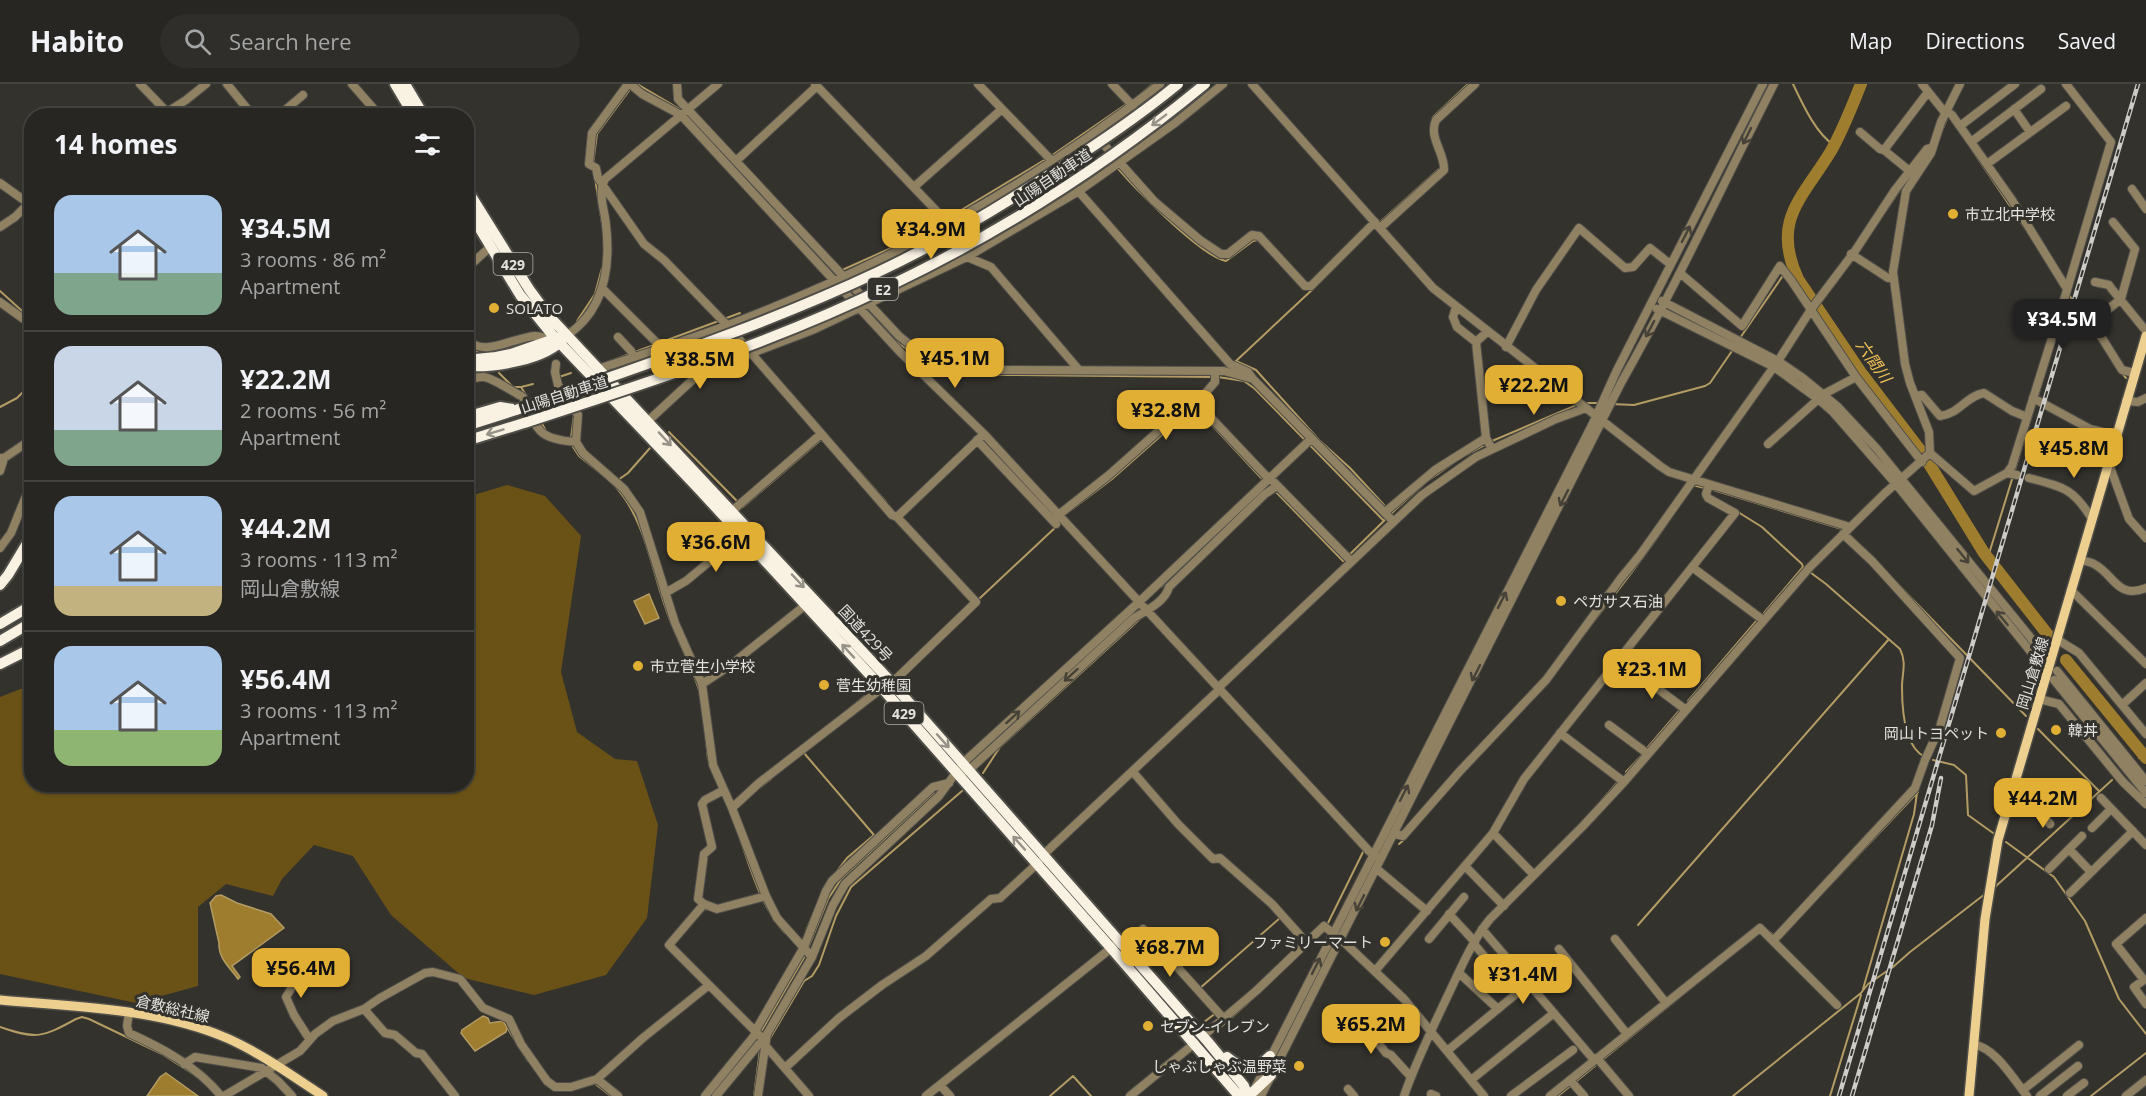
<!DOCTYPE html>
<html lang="en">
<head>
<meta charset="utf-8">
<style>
  :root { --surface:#272622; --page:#2f2e2a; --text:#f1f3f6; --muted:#a4a5a5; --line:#434340; --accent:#e1af34 }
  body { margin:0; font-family:"Open Sans","Noto Sans JP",sans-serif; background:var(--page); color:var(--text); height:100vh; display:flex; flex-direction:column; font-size:22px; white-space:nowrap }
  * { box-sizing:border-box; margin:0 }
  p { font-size:20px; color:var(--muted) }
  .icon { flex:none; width:33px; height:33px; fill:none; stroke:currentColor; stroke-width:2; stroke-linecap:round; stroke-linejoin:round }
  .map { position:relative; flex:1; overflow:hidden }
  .details { position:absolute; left:24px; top:24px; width:450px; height:684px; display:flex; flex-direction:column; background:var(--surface); border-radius:24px; box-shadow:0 2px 4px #0004,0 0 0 2px var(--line) }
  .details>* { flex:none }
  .price { position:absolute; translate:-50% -51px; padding:0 14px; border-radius:12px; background:var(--accent); color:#111; font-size:20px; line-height:39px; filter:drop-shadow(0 2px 3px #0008) }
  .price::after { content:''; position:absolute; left:50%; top:36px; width:18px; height:14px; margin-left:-9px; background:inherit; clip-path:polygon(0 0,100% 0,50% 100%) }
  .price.current { background:#222; color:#fff }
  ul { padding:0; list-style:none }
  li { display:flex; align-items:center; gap:18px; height:150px; padding:0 30px }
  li+li { border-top:2px solid var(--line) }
  li span { display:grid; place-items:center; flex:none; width:168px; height:120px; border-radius:18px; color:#555 }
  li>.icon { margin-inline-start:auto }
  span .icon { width:72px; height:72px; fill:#fffc; stroke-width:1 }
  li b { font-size:26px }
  h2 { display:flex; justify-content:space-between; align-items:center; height:72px; padding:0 30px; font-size:26px }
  header { display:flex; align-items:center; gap:36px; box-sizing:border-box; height:84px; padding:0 30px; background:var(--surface); border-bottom:2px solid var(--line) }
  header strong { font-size:28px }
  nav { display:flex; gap:33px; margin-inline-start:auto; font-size:21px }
  .search { width:420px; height:54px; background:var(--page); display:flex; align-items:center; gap:15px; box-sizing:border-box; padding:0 21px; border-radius:33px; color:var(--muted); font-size:22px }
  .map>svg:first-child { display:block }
  .green { fill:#6a5217 }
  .water { fill:#9e7d2e; stroke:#b39c63; stroke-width:1.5 }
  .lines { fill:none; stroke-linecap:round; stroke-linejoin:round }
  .stream { stroke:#b39c63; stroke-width:2 }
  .river { stroke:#9e7d2e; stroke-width:12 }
  .minor-casing { stroke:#504e49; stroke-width:10 }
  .major-casing { stroke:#504e49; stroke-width:12 }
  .highway-casing { stroke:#504e49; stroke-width:14 }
  .minor { stroke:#8f8162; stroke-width:8 }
  .major { stroke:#edcf8f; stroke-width:9 }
  .highway { stroke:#f9f2e3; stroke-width:10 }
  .rail-casing { stroke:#cdccc8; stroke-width:4.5 }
  .rail { stroke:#34322d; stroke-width:2; stroke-dasharray:7; stroke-linecap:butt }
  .highway-bridge-casing { stroke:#504e49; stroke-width:14; stroke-linecap:butt }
  .highway-bridge { stroke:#f9f2e3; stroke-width:10 }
  .oneway { stroke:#969288 }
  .oneway2 { stroke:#464238 }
  .poi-dot { fill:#e1af34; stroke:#34322d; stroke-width:2 }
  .labels { text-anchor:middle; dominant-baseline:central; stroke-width:6; stroke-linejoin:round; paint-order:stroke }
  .shield { fill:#34322d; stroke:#afaeaa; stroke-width:1.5 }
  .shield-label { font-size:14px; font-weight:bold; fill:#e4e3df }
  .street-label { font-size:15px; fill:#e4e3df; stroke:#34322d }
  .poi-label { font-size:15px; fill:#e4e3df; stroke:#34322d; text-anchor:start }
  .water-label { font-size:16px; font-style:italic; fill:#efc055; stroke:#34322d }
</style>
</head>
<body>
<header>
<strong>Habito</strong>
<div class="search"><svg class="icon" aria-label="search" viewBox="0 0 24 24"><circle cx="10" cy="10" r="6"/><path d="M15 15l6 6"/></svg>Search here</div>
<nav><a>Map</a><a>Directions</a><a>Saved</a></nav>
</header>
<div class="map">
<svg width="2146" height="1012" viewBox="0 0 2146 1012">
  <rect width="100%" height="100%" fill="#34322d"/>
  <!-- green -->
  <path class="green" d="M507,401l38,11 36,40 -20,136 16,60 38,27 22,2 21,64 -11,93 -41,57 -72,20 -70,-17 -73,-63 -38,-59 -39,-11 -32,34 -9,17 -47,-12 -28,23v79l-62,17 -136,-29v-277l31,-12 1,99h434l1,-287z"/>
  <!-- water -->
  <path class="water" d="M649,510l10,24 -14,6 -11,-23z
    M221,811l16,8 34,11 13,14 -52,38 8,11 -2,2c-8,-11 -20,-21 -19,-36l-9,-40 6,-7z
    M483,932l5,2 2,5 13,-2 4,6 -1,5 -31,19 -14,-18 1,-3z
    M166,989l32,23h-51l13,-19z"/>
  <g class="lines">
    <!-- stream -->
    <path class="stream" d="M637,0l46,27
      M1793,0c9,19 23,50 41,61
      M1137,13l16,-13
      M1431,47l2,-14 35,-33
      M1941,49l7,-17
      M710,55l126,136
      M1972,66l61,90
      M1051,72l74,-51
      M1110,75c18,23 90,97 116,102l27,-20 5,-1
      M593,80l4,-30 34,-46
      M595,94l7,45
      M948,134l98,-59
      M1379,139l61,-55v-2
      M1877,140l27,-40
      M840,187l60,-27 43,-23
      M1314,204l-78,73 20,9 63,70 31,28 34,37
      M0,207l32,29
      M2069,211l21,29
      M1821,218l17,-22
      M869,227l31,34 36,17 37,11 34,2 205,2
      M577,237l18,-27 7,-26
      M1740,254l51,-74
      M466,260l13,9
      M608,278l132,-49
      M2121,288l5,6
      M499,289l14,14h8l9,15
      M559,293l12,-4
      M1218,293l26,4 11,8 129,132
      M521,303l12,-3
      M789,307l39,45
      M1585,319h15
      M1611,320l23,1 71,-19 5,-3 24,-35
      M0,323l17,-9 15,-15
      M540,336l6,11
      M669,348l69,70
      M571,354l3,-23
      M573,363l6,9 30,24
      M1464,372l28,-15 87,-37
      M1004,380l54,56
      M858,386l28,32
      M618,396l10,-7 22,-25
      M1429,396l23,-16
      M1693,401l11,3
      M615,402c30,33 36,82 51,123 9,28 25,54 33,81
      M1710,405l132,40 7,5 177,182
      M1275,407l68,70 53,-52 27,-24
      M742,422l1,1 80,-69
      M1738,428l24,15 40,37 1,3 23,17 74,65c7,14 2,24 2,38 0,21 2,60 23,70
      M1063,432l49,-37 78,-69 7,-1 67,72
      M1988,473l81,-262
      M1161,503l28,-27
      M979,515l79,-74
      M1764,529l39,-46
      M1585,549c28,-37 58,-73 83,-111
      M1688,617l70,-82
      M849,625l23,-19
      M2038,645l61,62
      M706,657l2,18
      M1648,663l31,-36
      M804,669l70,82 -27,23 -24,31
      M2139,674l4,-3
      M1933,676l21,5 12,10 2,40 25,18
      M972,677l169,-155
      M1626,688l16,-17
      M983,689l17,-26 141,-129
      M759,704l12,-9
      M1601,717l16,-18
      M740,755c12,33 21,68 45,94
      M2006,758l48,35 31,44 34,78 27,35
      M1399,760l7,-6
      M1829,802l89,-94
      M1995,803l117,-107
      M1327,841l36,-73
      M1638,841l251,-286
      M1765,845l9,6
      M806,847l13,-31
      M808,864l20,-49 13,-20 93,-86
      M1199,905l81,-71
      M1863,905l51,-175 3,-21
      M1260,908l65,-62
      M1204,938l12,-9
      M0,943c37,13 43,10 76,-8l6,-2 7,2 73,35 31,20
      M508,945l20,32
      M1215,948l34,-30
      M769,956l35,-59 8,-5 7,-11 17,-49 15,-29 111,-96
      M594,999l17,13
      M712,1009l43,-51 51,-88
      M754,1012l6,-46
      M1050,1012l23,-20 18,20
      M1558,1012l165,-134
      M1733,1012l128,-103 7,-9 25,-17 17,-15 75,-58
      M1830,1012l31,-101
      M2091,1012l55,-43"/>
    <!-- river -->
    <path class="river" d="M1861,0c-9,22 -18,46 -30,67 -29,48 -60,69 -33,128l64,95 61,80 61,99 64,82
      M2066,576l80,98"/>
    <defs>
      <path id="minor" d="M140,0l27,28
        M227,0l26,32
        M352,0l28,32
        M628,0l-36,49 -3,31 7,4 2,10 4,6 42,60 20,16 60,62 168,193 5,2 79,85 -80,77 -14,9 -123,95 -27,25
        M630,0l12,10 39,21 220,238 83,81 385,417 6,5
        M677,0l1,15 221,237 10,8 45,18 43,8 227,1 29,8
        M815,0l131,137 21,36 24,10 88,103
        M978,0l74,77 178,203 18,8 5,7 140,142
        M1112,0l21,22
        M1252,0l181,204 227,178 9,6 181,55
        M1922,0l24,30
        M2014,25l16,23
        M1947,27l5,4 60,85 55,89
        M161,32l25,-16 20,-16
        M278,32l25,-21
        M1960,42l55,-42
        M1860,48l20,17 4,1
        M1098,54l56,63 46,39 21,14h7l24,-19 7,1 46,50h6l64,-64
        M1971,58l70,-53
        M736,77l81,-75
        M1987,80l79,-58
        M1912,89l-28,-23 44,-58
        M0,99l28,20
        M914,103l88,-78
        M2132,105l14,20
        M2113,138l22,27 -14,50 -29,23 30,48 13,3
        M0,143l15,-10 17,-17
        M1380,144l64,-58c1,-17 -16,-33 -8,-50l39,-36
        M1851,170l37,24h5
        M466,185l24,-22
        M1680,189l62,53 38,-60 11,14 65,97 66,85
        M2095,198l14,3 2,3 35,43
        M602,204l54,54 3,7
        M1662,217l116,60 25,17 34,28 40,43 166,204
        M0,218l32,23
        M1456,223l-3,10 4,10 19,15 11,-10
        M1657,225l117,58 44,32 15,13 63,72 143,178
        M566,252c38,-25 45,-68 40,-111 -1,-15 -9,-31 -1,-46l113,-95
        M618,253l13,14 3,6
        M466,254c16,22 49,-2 70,-2 4,0 9,2 14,3
        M1476,258l10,96 6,11
        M1506,263l30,-57 43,-62 46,40 8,-1 17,-19 20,16
        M556,280l-1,8 3,13 20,30 -2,27 7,11 41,36 16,23 35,111 27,61 11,81 19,43 34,88 11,22 35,39
        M598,285c43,-14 87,-28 130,-44 154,-58 302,-139 432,-241
        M466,297c5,-2 11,-4 16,-4 8,-1 31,15 41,20 14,33 14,42 53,45
        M1915,312l7,-1 18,21c19,-2 26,-20 44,-23l28,18 15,6
        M2033,314l57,31 26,6
        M2126,317l12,1 8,-4
        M1197,319l18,-21v-11
        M648,337l52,-48 115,-44 152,-72 112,-66 96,-68 48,-39
        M977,356l79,84
        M1768,360l56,-50 32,-17
        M1930,369l44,38 33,-18 10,2
        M0,374h4l28,-19
        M2109,380l20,55 17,19
        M0,387l4,-13
        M2007,389l5,-7 55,-176 44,-148 -45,-58
        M1269,393l82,84
        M2029,394c34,9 44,10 63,41
        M732,427l89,-77
        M1385,428l50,-42 51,-32
        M897,433l87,-83
        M1052,436l57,-45 81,-72h7l71,75
        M0,464l11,-15 21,-52
        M2080,476c4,1 10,2 14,4 20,10 23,36 52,24
        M1692,483l71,53
        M2071,506l75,74
        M665,509l21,-12 58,-48
        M2058,556l21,13 67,81
        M1633,586l53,40
        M2057,587l89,110
        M2054,596l92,113
        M702,600l26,-17 80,-64
        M1218,604l204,-193 54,-38 80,-38 30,-11
        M2039,615l20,5 64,78 23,22
        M2122,621l24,-22
        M1609,641l39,29
        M1560,649l64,49
        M964,687l5,-1 165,-152c13,-8 31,-16 35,-31l96,-93 12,-8
        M1133,688l45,52 35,35 7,-1 52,46 34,38
        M2014,700l11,5 19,27 27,-26
        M724,706l-19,10 -3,4 10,43 -8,7 -6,45 6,5 -35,41 96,96
        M2101,714l45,47
        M2044,732l6,8
        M2092,744l19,-19
        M1493,749l41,42
        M1395,750l8,2 57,-65 86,-91 75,-102 19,-23 138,-194 34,-53 43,-57 40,-61 32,-41 6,-2
        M2069,765l22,23
        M1043,771l177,-166
        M1465,782l39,40
        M1377,785l50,42
        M2049,785l33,-33
        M2070,809l63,-62
        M704,820l13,5 49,-13
        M1449,830l26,28
        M2146,834l-30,26 28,36 -10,7 12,17
        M1482,845l112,131
        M1429,855l35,-42
        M1615,855l51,64
        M1773,857l142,-153 10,-28 15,-33 20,-69 -88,-97 -29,-27
        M1122,862l21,-17 81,90
        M1559,865l68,85
        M1375,887l118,-138 31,-54 211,-266 -27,-15 -2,-4 3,-9
        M1459,889l39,36
        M364,925l21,24 10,2 21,18 6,1 33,42
        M129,928l-2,14 2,7c33,15 69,34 92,63
        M1355,929l31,40 5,2 20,22
        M1203,952l53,-45 68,-65 22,18 58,55 80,97
        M310,956l-16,-25 -8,-18 14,-23 25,-10
        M764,960l45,52
        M1974,961c20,1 41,36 53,51
        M1447,967l69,-57 -42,-50
        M1597,974l32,38
        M184,980l11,-7 67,11 16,13 14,15
        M785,984l54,-50 43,-33 44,-29 65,-57 9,-1 39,-36
        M597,995l21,17
        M1471,996l83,-67
        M1570,996l14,16
        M940,1001l10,11
        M1256,1002l337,-663 24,-53 146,-286
        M1348,1005l6,7
        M2023,1006l56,-45
        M1431,1010l5,2
        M224,1012l76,-45 15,-17 18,-13 31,-12 16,-11 45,-25 8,-1 27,7 23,29 26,11 12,25 26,37 8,6h16l26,-8 47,-42 65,-52
        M705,1012l49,-60 3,-8 47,-81 22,-56 6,-10 101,-94 16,-4
        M716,1012l43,-52 5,-2
        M758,1012l9,-62 45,-77 21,-52 12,-21 94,-88 24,-33 176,-161 172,-163
        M926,1012l189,-151
        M1130,1012l65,-53
        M1261,1012l360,-713c55,-97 102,-199 153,-299
        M1404,1012c12,-35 29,-69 45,-103 12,-25 23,-52 41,-74l93,-93 41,-44 186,-215 74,-73 46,-41 -1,-21 -19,-49 -5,-19 -12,-92 13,-81 25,-38 10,-31 19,-38
        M1511,1012l62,-46
        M1550,1012l210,-168 77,77
        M2040,1012l38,-30
        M2067,1012l17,-13
        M2126,1012l20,-16"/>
      <path id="major" d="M0,916c76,7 158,8 229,39 33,15 63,37 94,57
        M1969,1012l16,-177 13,-79 148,-504"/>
      <path id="highway" d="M395,0l19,32
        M405,0l19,32
        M466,104l63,101 19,26 343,367 317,360 36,44 4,10
        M466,122l54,89 34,42 142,149 186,202 229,260 128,148
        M466,276l30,-3 15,-3 49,-17
        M466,282c27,2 80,-6 98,-28
        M466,333l34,-10 13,2
        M466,342l50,-16
        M466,357l58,-18
        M0,501l8,-10 24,-40
        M0,540l32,-19
        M0,557l32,-19
        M0,580l32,-16
        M1227,973c15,13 29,14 43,-1
        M1241,1009l12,-1 18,-17"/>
    </defs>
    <!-- minor casing -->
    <use href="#minor" class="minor-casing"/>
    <!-- major casing -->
    <use href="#major" class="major-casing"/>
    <!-- highway casing -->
    <use href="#highway" class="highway-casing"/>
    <!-- minor -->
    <use href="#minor" class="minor"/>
    <!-- major -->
    <use href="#major" class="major"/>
    <!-- highway -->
    <use href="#highway" class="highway"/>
    <defs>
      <path id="rail" d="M1839,1012l299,-1012
        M1852,1012l80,-271 9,-47"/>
    </defs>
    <!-- rail casing -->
    <use href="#rail" class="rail-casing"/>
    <!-- rail -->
    <use href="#rail" class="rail"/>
    <defs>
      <path id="highway-bridge" d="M516,326c122,-43 245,-83 362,-138 53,-25 105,-55 155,-87 50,-31 99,-63 145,-101
        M524,339c123,-40 248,-80 365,-137 113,-54 219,-122 316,-202"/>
    </defs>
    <!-- highway-bridge casing -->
    <use href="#highway-bridge" class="highway-bridge-casing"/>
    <!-- highway-bridge -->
    <use href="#highway-bridge" class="highway-bridge"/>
  </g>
  <!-- one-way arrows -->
  <defs><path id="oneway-shaft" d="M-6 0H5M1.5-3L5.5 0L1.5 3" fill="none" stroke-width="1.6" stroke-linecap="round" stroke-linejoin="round" transform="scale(1.5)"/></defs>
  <g class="oneway">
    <use href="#oneway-shaft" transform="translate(1159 36) rotate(143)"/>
    <use href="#oneway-shaft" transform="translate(495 348) rotate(163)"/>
    <use href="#oneway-shaft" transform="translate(665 355) rotate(47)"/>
    <use href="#oneway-shaft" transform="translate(798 497) rotate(47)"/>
    <use href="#oneway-shaft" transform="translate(848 567) rotate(-133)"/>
    <use href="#oneway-shaft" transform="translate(943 657) rotate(48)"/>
    <use href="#oneway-shaft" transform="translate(1019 759) rotate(-132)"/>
  </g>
  <g class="oneway2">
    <use href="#oneway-shaft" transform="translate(1747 52) rotate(117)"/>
    <use href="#oneway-shaft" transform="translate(1686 150) rotate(-63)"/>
    <use href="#oneway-shaft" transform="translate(1650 245) rotate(118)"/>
    <use href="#oneway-shaft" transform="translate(1564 414) rotate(117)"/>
    <use href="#oneway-shaft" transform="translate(1963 472) rotate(51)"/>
    <use href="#oneway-shaft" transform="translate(1502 516) rotate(-63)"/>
    <use href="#oneway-shaft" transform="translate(2002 534) rotate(-129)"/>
    <use href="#oneway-shaft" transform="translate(1476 589) rotate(117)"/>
    <use href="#oneway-shaft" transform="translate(1071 591) rotate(138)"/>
    <use href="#oneway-shaft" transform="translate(1013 633) rotate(-42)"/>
    <use href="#oneway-shaft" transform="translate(1404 709) rotate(-63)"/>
    <use href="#oneway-shaft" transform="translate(1360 819) rotate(117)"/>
    <use href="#oneway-shaft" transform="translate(1316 882) rotate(-63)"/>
  </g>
  <!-- markers -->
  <g class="poi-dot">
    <circle cx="1953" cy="130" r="6"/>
    <circle cx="494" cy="224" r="6"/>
    <circle cx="1561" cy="517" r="6"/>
    <circle cx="638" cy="582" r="6"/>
    <circle cx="824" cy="601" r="6"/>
    <circle cx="2056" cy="646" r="6"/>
    <circle cx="2001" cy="649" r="6"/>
    <circle cx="1385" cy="858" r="6"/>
    <circle cx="1148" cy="942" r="6"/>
    <circle cx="1299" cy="982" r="6"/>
  </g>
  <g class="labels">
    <!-- shield labels -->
    <g class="shield">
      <rect x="493.5" y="169" width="39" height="22" rx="4.5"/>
      <rect x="868" y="194" width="30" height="22" rx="4.5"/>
      <rect x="884.5" y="618" width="39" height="22" rx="4.5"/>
    </g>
    <g class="shield-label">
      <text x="513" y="180">429</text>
      <text x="883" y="205">E2</text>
      <text x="904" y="629">429</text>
    </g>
    <!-- street labels -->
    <g class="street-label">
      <text transform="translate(1052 93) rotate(-34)">山陽自動車道</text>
      <text transform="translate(564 310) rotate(-18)">山陽自動車道</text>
      <text transform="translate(866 549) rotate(47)">国道429号</text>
      <text transform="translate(2032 589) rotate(-73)">岡山倉敷線</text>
      <text transform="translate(173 924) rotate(13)">倉敷総社線</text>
    </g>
    <!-- poi labels -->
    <g class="poi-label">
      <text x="1965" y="130">市立北中学校</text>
      <text x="506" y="224">SOLATO</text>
      <text x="1573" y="517">ペガサス石油</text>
      <text x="650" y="582">市立菅生小学校</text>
      <text x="836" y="601">菅生幼稚園</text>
      <text x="2068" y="646">韓丼</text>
      <text x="1989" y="649" text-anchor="end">岡山トヨペット</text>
      <text x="1373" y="858" text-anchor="end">ファミリーマート</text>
      <text x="1160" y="942">セブン-イレブン</text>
      <text x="1287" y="982" text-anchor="end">しゃぶしゃぶ温野菜</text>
    </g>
    <!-- water labels -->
    <g class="water-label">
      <text transform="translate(1874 277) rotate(55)">六間川</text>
    </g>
  </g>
</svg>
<b class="price" style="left:931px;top:176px">¥34.9M</b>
<b class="price current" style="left:2062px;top:266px">¥34.5M</b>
<b class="price" style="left:955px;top:305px">¥45.1M</b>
<b class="price" style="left:700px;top:306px">¥38.5M</b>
<b class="price" style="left:1534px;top:332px">¥22.2M</b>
<b class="price" style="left:1166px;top:357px">¥32.8M</b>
<b class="price" style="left:2074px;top:395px">¥45.8M</b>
<b class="price" style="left:716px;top:489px">¥36.6M</b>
<b class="price" style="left:1652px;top:616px">¥23.1M</b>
<b class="price" style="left:2043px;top:745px">¥44.2M</b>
<b class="price" style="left:1170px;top:894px">¥68.7M</b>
<b class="price" style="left:301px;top:915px">¥56.4M</b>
<b class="price" style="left:1523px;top:921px">¥31.4M</b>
<b class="price" style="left:1371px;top:971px">¥65.2M</b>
<section class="details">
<h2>14 homes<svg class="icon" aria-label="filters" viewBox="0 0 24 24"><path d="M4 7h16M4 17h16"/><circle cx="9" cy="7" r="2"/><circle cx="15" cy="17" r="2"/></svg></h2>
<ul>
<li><span style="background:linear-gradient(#a9c7e8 65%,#7fa58c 0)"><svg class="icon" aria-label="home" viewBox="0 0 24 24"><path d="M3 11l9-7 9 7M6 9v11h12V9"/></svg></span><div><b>¥34.5M</b><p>3 rooms · 86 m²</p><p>Apartment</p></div></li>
<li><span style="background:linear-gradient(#c9d6e8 70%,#7fa58c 0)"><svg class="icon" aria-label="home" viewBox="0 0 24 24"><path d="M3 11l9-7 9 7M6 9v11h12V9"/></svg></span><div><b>¥22.2M</b><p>2 rooms · 56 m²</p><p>Apartment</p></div></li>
<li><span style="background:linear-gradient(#a9c7e8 75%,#c2b280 0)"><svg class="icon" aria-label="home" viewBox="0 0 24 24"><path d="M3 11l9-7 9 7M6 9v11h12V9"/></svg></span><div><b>¥44.2M</b><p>3 rooms · 113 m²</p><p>岡山倉敷線</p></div></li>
<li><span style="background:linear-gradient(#a9c7e8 70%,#8fb573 0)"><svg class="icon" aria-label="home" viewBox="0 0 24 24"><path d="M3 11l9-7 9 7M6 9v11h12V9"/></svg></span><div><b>¥56.4M</b><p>3 rooms · 113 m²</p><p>Apartment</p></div></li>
</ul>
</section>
</div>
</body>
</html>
